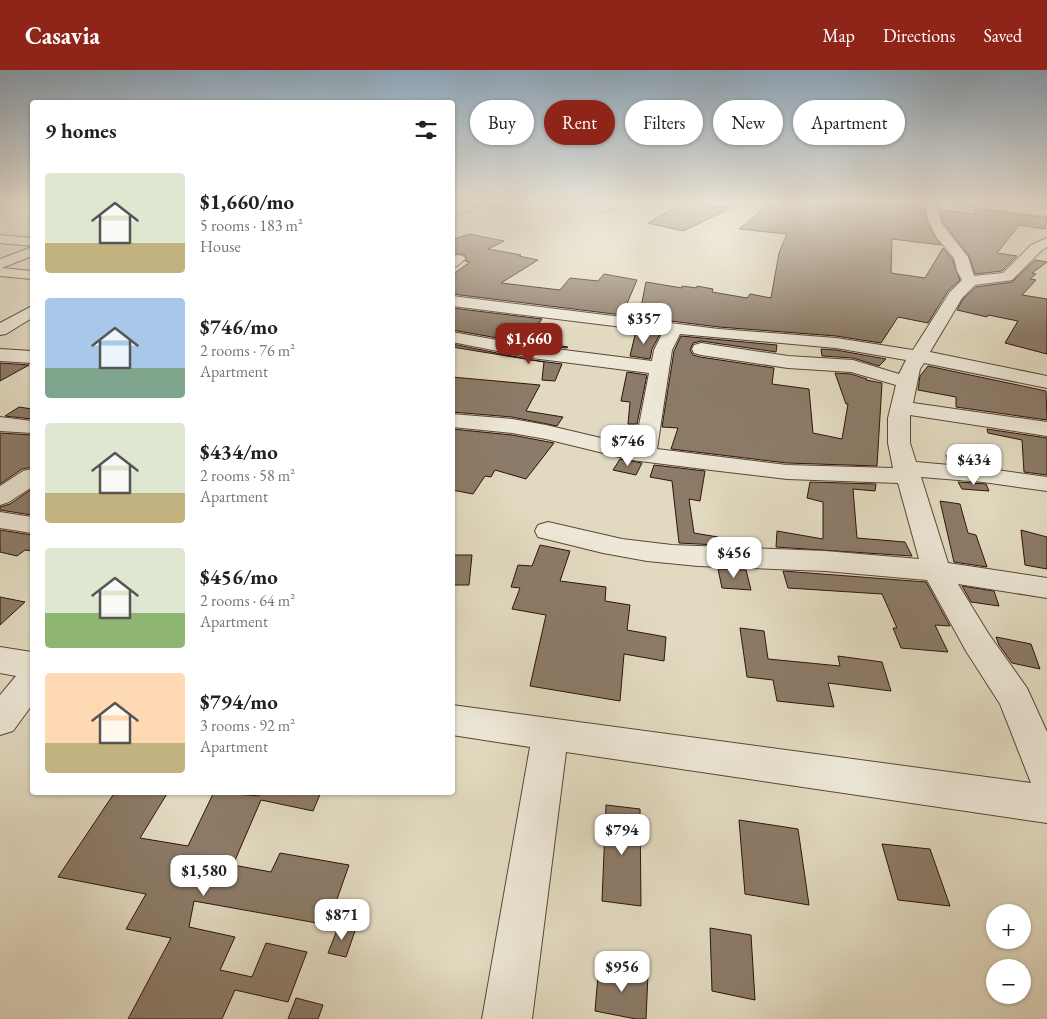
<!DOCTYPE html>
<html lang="en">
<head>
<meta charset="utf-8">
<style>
  :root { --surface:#fff; --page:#f6f6f6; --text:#202124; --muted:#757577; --accent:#8f2418 }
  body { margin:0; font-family:"EB Garamond",serif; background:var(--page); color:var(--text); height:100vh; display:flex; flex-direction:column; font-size:19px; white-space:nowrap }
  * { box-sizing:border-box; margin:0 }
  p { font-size:16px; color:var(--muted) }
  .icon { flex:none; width:28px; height:28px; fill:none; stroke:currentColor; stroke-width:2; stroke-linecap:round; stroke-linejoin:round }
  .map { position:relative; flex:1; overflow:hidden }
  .panel { position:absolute; left:30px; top:30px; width:425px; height:695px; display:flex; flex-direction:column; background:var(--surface); border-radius:5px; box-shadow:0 1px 4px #0004 }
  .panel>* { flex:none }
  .banner { position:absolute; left:470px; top:30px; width:475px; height:45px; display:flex; gap:10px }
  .buttons { position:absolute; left:986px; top:834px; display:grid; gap:10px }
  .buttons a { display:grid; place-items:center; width:45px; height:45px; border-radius:50%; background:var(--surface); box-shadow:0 1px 4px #0004; font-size:25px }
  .price { position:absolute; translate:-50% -42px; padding:0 11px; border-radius:10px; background:#fff; color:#222; font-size:16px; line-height:32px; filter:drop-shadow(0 1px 2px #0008) }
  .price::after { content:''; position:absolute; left:50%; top:30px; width:15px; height:11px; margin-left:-8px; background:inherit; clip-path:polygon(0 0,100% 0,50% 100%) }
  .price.current { background:var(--accent); color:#fff }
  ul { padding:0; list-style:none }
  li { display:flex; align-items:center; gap:15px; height:125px; padding:0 15px }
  li span { display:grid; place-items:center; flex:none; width:140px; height:100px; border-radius:5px; color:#555 }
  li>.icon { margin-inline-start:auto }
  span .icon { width:60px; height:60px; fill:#fffc; stroke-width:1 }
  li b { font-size:21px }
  h2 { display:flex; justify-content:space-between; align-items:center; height:60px; padding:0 15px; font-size:21px }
  .tag { padding:0 18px; border-radius:22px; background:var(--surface); box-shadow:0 1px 4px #0004; font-size:18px; line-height:45px }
  .tag.current { background:var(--accent); color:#fff }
  header { display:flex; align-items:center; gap:30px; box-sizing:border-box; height:70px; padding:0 25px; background:var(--accent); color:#fff }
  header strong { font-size:24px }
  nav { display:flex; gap:28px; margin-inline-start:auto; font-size:18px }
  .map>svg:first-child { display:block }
  .building { fill:#8c7b68; stroke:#2e1409 }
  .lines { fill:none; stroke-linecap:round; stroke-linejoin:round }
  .minor-casing { stroke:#5b4637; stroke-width:2 }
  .minor { fill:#ece7d6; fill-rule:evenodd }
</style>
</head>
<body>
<header>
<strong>Casavia</strong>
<nav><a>Map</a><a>Directions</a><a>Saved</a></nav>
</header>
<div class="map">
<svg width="1047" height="949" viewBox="0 0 1047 949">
  <rect width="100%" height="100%" fill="#e2dac0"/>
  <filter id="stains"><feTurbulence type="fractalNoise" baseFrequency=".004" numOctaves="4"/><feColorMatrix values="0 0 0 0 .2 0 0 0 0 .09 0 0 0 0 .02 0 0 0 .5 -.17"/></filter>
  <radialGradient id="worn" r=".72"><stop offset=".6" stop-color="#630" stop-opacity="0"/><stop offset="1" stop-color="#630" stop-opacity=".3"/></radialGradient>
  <!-- building -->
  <path class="building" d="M686,131l21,3 7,5 6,-3 11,2 -48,23 -35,-8z
    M773,131h149l-3,6 5,1 3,16 14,21 -49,-6 -1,34 34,5 18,-30 9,11 8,21 -12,11 -20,32 -30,-6 -17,26 -45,-7 -117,-9 -80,-10 7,-35 36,6v-2l15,2v-2l16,3 -1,3 35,6 3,-4 21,4 8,-45 8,-19 -48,-5z
    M975,139l72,9 -2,11 -26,-4 -22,28 20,3 -15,15 -27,3 -6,-18 -26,-34 -3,-12 35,4z
    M469,164l35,7 -16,8 33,6 -2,1 19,4 -37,23 59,7 10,-12 28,3 6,-7 33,6 -15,35 -170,-21v-19l18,-13 -5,-1 2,-3 -4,-4h-11v-14z
    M1035,190l12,2 -15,11 4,1 -6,5 6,1 -14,15 25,4v55l-42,-11 13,-22 -30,-6 -1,2 -30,-7 6,-11 13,-12 36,-5z
    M452,238l90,11 -16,21 42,7 -1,1 -35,-4 -80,-14z
    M636,261l24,3 -8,15 -2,10 -20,-3z
    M681,266l96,9 -1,7 -75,-11 -8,2 -3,7 3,5 7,2 74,11 -2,16 37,5 4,44 29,6 6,-35h-2l-11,-31 16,1 16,5 -1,1 16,3 -5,83 -90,-3 -116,-14 7,-21 -16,-1 12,-76z
    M452,274l80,16 30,4 -7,17 -13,-1 2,-18 -92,-15z
    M821,279l15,1 50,9 -7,7 -26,-8 -31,-2z
    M0,293l29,2 -29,16z
    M928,296l118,25 1,29 -91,-13v-10l-38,-7 2,-14z
    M627,302l20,3 -10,49h-9l2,-22 -9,-1z
    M452,307l88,8 -14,26 37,6 -6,9 -45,-9 -60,-5z
    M19,337l13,2v10l-27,-3z
    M452,359l60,6 42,8 -28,36 -31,-9 -4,7 -6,-1 -12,18 -21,-4z
    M987,359l60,9v37l-23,-3 -2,-32 -34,-7z
    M0,363l32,2v32l-10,2 -22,15z
    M946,385l30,5 2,6 -30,-3z
    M620,389l22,4 -6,12 -23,-5z
    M654,395l51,6 -5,30 -11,-2 5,34 24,4 -1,8 -38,-2 -7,-62 -22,-4z
    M810,412l66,2 -1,7 -22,-2 4,49 48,4 7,14 -136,-9 1,-16 46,8v-37l-16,-4z
    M958,412l28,2 3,7 -27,-2z
    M32,419v26l-32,-5v-3l10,-3z
    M940,431l20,3 8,29 8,2 11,32 -33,-5z
    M0,460l32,5v16l-7,-1 -8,6 -17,-4z
    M1021,460l26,7v32l-22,-4z
    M540,475l30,6 -10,30 46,6 -1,14 25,4 -3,25 39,7 -2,24 -40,-7 -4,47 -90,-15 16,-71 -34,-6 8,-21 -9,-1 7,-22 14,1z
    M452,485h20l-3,30h-17z
    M718,499l28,1 5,20 -29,-2z
    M783,501l143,11 24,44 -15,-1 13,27 -47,-4 -8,-20h4l-15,-34 -94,-6z
    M962,516l32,5 5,15 -28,-4z
    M0,527l25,5 -25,23z
    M740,558l24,3 4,28 72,7 -2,-10 44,6 9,29 -63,-8 6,24 -57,-6 -4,-21 -26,-3z
    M996,567l35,7 9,25 -28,-6 -13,-18z
    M115,722h53l-28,46 48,8 26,-54 45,4v-4h62l-8,19 -52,-11 -28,65 38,7 9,-19 69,12 -21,60 -134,-24 -5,26 46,10 -15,33 32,7 14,-34 41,9 -19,50 -53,-12 -13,29h-94l43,-81 -45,-9 20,-35 -88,-17z
    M606,735l34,4 1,97 -39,-5z
    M739,750l59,9 11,76 -64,-11z
    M882,774l48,5 20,57 -52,-6z
    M339,855l17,3 -10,29 -18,-4z
    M710,858l41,7 4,65 -43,-9z
    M599,894l49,10 -2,45h-10l-41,-8z
    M296,928l27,7 -5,14h-30z"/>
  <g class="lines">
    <defs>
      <path id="minor" d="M472,131h16l-36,17v-9z
        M609,131h16l-2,2 -22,9 -6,-4z
        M712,131h13l-10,6 -6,-3z
        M924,131h12l5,22 27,34 6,19 29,-3 28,-28 16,-7v9l-6,4 -29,29 -37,5 -13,13 -32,54 117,24v12l-123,-25 -4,6 -7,34 134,19v14l-137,-21v28l6,19 67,6 64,9v14l-64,-9 -62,-5 27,86 99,15v20l-89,-14 30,49 39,55 20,44v91l-481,-71 -34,267h-50l48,-272 -78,-12v-30l579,78 -31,-79 -34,-53 -39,-71 -102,-9 -127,-5 -51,-5 -44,-8 -65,-16 -3,-6 3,-6 10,-3 74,17 50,6 153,6 94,8 -21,-76 -111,-4 -76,-9 -79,-10 -86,-21 -34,-6 -60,-6v-13l60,5 34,6 89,21 14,-73 -117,-15 -80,-16v-10l80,14 120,15 2,-11 9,-18 -211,-26v-10l267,33 117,9 77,12 37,-58 12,-12 -5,-9 -3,-13 -17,-20 -8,-15zM680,264l156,14 70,12 -7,14 -46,-14 -65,-4 -87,-13 -7,2 -2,4 2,4 7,2 87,13 63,4 45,13 -8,33v25l5,25 -106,-3 -130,-16 15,-99z
        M942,131h37l68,7v8l-99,-12z
        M0,165l32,3v8l-32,-3z
        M32,177v9l-30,12 30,3v8l-32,-3v-17z
        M458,185l5,1 2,3 -8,7 -5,1v-11z
        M32,236v12l-26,16 -6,1v-12z
        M0,279l32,2v12l-32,-2z
        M0,347l32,4v12l-32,-2z
        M32,399v18l-23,15 -9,3v-19l23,-15z
        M0,442l32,5v16l-32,-5z
        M0,577l32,5v53l-19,26 -13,4v-40l16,-19 -16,-3z"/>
    </defs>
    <!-- minor casing -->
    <use href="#minor" class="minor-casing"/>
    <!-- minor -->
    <use href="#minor" class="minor"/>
  </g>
  <!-- sky -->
  <linearGradient id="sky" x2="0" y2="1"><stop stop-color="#8da8bf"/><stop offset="0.5" stop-color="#f2eee3"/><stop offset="1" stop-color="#f2eee3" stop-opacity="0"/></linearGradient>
  <rect width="1047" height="264" fill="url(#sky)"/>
  <rect width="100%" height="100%" filter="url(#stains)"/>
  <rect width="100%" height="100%" fill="url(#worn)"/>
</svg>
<div class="buttons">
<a>+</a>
<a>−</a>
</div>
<b class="price" style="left:644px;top:275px">$357</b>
<b class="price current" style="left:529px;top:295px">$1,660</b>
<b class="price" style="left:628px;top:397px">$746</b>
<b class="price" style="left:974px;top:416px">$434</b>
<b class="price" style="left:734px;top:509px">$456</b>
<b class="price" style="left:622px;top:786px">$794</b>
<b class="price" style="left:204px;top:827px">$1,580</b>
<b class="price" style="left:342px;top:871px">$871</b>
<b class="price" style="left:622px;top:923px">$956</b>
<div class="banner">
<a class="tag">Buy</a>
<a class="tag current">Rent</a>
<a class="tag">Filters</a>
<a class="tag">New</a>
<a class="tag">Apartment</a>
</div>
<section class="panel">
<h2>9 homes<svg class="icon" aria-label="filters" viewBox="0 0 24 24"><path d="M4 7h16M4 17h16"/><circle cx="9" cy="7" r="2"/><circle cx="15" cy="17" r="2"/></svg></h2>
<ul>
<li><span style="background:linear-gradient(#dfe7d0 70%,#c2b280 0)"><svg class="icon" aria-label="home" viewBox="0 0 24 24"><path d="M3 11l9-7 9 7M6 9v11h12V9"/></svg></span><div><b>$1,660/mo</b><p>5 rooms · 183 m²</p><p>House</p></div></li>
<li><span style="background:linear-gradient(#a9c7e8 70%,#7fa58c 0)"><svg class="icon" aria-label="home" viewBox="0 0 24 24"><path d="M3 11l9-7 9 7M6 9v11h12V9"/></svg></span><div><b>$746/mo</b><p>2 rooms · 76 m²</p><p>Apartment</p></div></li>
<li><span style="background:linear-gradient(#dfe7d0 70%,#c2b280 0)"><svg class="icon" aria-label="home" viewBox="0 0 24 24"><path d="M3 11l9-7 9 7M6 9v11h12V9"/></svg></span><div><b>$434/mo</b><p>2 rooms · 58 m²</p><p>Apartment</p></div></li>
<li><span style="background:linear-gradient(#dfe7d0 65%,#8fb573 0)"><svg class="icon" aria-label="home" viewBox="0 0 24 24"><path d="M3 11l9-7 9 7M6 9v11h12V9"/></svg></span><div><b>$456/mo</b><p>2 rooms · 64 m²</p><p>Apartment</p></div></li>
<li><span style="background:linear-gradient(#ffd9b3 70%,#c2b280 0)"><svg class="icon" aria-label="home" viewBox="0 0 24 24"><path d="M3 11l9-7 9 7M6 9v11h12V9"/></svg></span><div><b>$794/mo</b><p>3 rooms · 92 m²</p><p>Apartment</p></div></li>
</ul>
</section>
</div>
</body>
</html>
